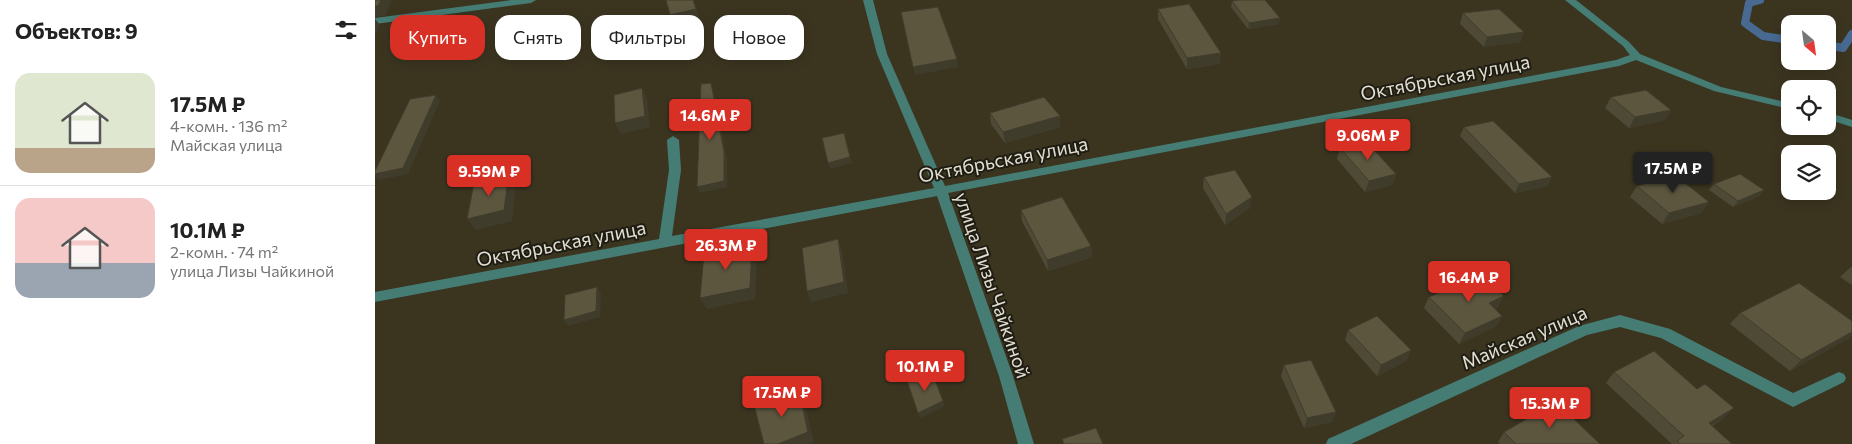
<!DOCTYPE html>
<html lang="ru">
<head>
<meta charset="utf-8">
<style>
  :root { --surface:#fff; --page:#f6f6f6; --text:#222; --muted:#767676; --line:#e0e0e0; --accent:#d93025 }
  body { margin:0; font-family:Commissioner,sans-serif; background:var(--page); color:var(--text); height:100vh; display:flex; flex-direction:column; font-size:19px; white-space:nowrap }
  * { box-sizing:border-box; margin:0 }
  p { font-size:16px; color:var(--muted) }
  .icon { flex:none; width:28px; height:28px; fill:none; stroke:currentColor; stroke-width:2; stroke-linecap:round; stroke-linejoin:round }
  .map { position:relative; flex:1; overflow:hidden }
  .panel { display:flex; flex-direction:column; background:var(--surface); width:375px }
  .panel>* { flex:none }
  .hud { position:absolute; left:15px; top:15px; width:475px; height:45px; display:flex; gap:10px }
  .needle { width:32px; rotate:151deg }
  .tools { position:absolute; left:1406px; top:15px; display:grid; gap:10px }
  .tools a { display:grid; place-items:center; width:55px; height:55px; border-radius:10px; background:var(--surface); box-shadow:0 2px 12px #0003; font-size:25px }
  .price { position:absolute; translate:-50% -42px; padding:0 11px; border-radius:5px; background:var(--accent); color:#fff; font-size:16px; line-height:32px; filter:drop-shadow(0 1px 2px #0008) }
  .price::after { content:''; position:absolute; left:50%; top:30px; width:15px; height:11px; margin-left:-8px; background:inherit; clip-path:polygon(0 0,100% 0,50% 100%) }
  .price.active { background:#222; color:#fff }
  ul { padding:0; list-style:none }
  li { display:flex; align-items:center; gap:15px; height:125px; padding:0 15px }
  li+li { border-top:1px solid var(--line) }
  li span { display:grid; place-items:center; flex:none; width:140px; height:100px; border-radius:15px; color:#555 }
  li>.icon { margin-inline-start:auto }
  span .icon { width:60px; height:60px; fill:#fffc; stroke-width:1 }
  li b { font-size:21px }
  h2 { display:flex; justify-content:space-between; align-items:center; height:60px; padding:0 15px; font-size:21px }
  .tag { padding:0 18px; border-radius:15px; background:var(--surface); box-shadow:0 2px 12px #0003; font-size:18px; line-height:45px }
  .tag.active { background:var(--accent); color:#fff }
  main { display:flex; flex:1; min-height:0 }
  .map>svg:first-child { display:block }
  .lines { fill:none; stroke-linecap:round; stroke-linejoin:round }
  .stream { stroke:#486a92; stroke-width:8 }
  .minor { fill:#457d75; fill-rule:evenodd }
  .wall { fill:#4f4a36 }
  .shaded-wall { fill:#403c2c }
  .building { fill:#5c563f; stroke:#403c2c }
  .labels { text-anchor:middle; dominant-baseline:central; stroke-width:4; stroke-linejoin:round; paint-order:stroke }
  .street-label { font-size:19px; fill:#e2dfd2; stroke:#1f1d13 }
</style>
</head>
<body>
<main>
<section class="panel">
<h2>Объектов: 9<svg class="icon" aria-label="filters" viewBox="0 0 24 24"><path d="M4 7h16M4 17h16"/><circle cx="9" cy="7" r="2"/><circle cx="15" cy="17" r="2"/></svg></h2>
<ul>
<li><span style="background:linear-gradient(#dfe7d0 75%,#b9a48a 0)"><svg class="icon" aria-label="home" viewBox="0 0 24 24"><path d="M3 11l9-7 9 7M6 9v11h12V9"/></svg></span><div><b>17.5M ₽</b><p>4-комн. · 136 m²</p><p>Майская улица</p></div></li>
<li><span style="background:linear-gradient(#f6c9c9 65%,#9aa5b1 0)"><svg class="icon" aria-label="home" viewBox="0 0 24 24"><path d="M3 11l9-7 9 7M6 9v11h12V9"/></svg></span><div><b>10.1M ₽</b><p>2-комн. · 74 m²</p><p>улица Лизы Чайкиной</p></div></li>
</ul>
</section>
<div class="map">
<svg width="1477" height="444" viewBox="0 0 1477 444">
  <rect width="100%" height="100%" fill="#3b3520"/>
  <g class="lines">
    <!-- stream -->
    <path class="stream" d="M1385,0l-11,3 -4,20 18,13 27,4
      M1452,45l16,3 9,-14"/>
    <!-- minor -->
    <path class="minor" d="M136,0h25l-5,3 -156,21v-6z
      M488,0h10l14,54 58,132 671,-126 14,-5 -7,-9 -58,-46h11l53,42 11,12 81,33 69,16v6l-76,-18 -78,-31 -17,6 -671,127 65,183 21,68h-16l-19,-68 -62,-180 -562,106v-10l284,-53 10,-69 -2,-30 6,-4 6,4 2,30 -9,66 262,-48 -57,-134z
      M1452,112l25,8v7l-25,-8z
      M1245,315l50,14 123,64 46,-21 5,2 2,4 -2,4 -51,25 -132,-69 -41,-11 -33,8 -236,109h-25l2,-5 251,-113z"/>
  </g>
  <!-- wall -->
  <path class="wall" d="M857,1l47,23 -31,5 -17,-22z
    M783,9l63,44 -2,11 -32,5 -29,-50z
    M1088,13l61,19 -4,10 -36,5 -24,-23z
    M1236,97l60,13 -6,10 -36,8 -24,-20z
    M615,113l70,3v11l-55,16 -14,-19z
    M1089,127l84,59 -33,7 -55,-57z
    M965,148l56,26 -4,11 -27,7 -28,-33z
    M829,177l46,31 -25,17 -22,-37z
    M1339,184l50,6 -5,6 -26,11 -24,-17z
    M1262,186l72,16 -8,11 -39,11 -32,-27z
    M646,210l70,36 1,11 -44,14 -26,-50z
    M1477,266v19l-12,-8z
    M1054,297l69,10 -3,1 7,8 -6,10 -37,18 -35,-36z
    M1365,313l109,25 -59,33 -60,-47z
    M973,330l63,20 -5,11 -29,15 -32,-36z
    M909,365l52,47 -4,10 -28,6 -23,-52z
    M1239,372l109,47 -11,7 20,18h-60l-66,-61z
    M1129,432l96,12h-100l-2,-2z"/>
  <!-- shaded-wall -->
  <path class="shaded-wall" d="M6,0h11l-7,15 -10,2v-11z
    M318,0h1l6,20 -25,5 -5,-10z
    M905,18l-1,6 -31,5 1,-6z
    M0,19l5,6 -5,10z
    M1149,32l-4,10 -36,5 3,-10z
    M846,53l-2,11 -32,5v-11z
    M582,59l1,8 -43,8 -2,-8z
    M336,83l2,6 14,69v29l-27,6 -3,-6z
    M267,88l5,11 3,28 -29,7 -6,-11z
    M61,95l4,6 -32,73 -29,6 -4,-4v-2z
    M1296,110l-6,10 -36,8 6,-11z
    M685,116v11l-55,16 -2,-11z
    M469,133l8,30 -22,6 -2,-6z
    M134,174l7,11 -4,36 -36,9 -9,-11z
    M1021,174l-4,11 -27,7 4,-11z
    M1177,177l-4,9 -33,7 4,-9z
    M1389,190l-5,6 -26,11 5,-6z
    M877,197l-2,11 -25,17 1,-11z
    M1334,202l-8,11 -39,11 7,-11z
    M463,239l4,11 6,43 -37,9 -4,-11z
    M377,245l5,11 -2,43 -48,10 -7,-11z
    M716,246l1,11 -44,14 -1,-11z
    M222,287l4,6 -1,24 -32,9 -4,-6z
    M1129,296l-6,11 -15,7 6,-11z
    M1127,316l-6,10 -37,18 6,-11z
    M1477,332v3l-3,3 -59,33 11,-11z
    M1036,350l-5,11 -29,15 4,-11z
    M424,390l5,10 10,42 -6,2h-30z
    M568,401l2,5 -25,12 -2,-5z
    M1359,408l-11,11 -25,14 11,-10z
    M961,412l-4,10 -28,6 3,-10z"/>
  <!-- building -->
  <path class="building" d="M0,0h6l-3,6h-3z
    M291,0h27l3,9 -26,6z
    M863,0h27l15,18 -31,5 -17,-22z
    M814,4l32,49 -34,5 -29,-49z
    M563,7l19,52 -44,8 -12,-55z
    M1124,9l25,23 -37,5 -24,-24z
    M336,83l13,69v29l-27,6 4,-103z
    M267,88l3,28 -30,7 -1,-28z
    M1271,90l25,20 -36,7 -24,-20z
    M61,95l-33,73 -28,6v-3l35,-72z
    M669,97l16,19 -57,16 -13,-19z
    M1118,121l59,56 -33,7 -55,-57z
    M469,133l6,24 -22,6 -6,-25z
    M991,141l30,33 -27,7 -29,-33z
    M860,170l17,27 -26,17 -22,-37z
    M134,174l-5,36 -37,9 7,-36z
    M1365,174l24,16 -26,11 -24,-17z
    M1300,175l34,27 -40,11 -32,-27z
    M687,197l29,49 -44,14 -26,-50z
    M463,239l6,43 -37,9 -5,-43z
    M377,245l-2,43 -50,10 4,-44z
    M1106,274l23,22 -15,7 13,13 -37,17 -36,-36z
    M1424,283l53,38v11l-51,28 -61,-47z
    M222,287l-1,24 -32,9 1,-25z
    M1002,316l34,34 -30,15 -33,-35z
    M1279,351l43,38 8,-5 29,24 -25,15 23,21h-52l-3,-3 7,-5 -70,-64z
    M936,360l25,52 -29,6 -23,-53z
    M557,372l11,29 -25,12 -11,-32z
    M424,390l9,42 -30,12h-14l-10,-39z
    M1181,402l44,42h-84l-12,-12z
    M721,428l7,16h-39l-2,-5z"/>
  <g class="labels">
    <!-- street labels -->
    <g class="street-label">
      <text transform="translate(1070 77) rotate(-11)">Октябрьская улица</text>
      <text transform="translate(628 159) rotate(-11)">Октябрьская улица</text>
      <text transform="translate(186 243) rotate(-11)">Октябрьская улица</text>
      <text transform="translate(618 285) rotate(71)">улица Лизы Чайкиной</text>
      <text transform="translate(1149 337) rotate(-23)">Майская улица</text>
    </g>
  </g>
</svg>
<div class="tools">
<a><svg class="needle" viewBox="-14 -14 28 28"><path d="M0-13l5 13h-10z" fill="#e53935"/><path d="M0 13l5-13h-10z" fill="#767676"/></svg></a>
<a><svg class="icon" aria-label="locate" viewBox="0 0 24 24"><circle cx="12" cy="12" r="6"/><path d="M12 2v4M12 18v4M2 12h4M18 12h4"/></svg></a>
<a><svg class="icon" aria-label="layers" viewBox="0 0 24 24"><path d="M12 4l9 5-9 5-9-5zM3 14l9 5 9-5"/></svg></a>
</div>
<b class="price" style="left:335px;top:141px">14.6M ₽</b>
<b class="price" style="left:993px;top:161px">9.06M ₽</b>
<b class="price active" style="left:1298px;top:194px">17.5M ₽</b>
<b class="price" style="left:114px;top:197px">9.59M ₽</b>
<b class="price" style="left:351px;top:271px">26.3M ₽</b>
<b class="price" style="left:1094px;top:303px">16.4M ₽</b>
<b class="price" style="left:550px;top:392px">10.1M ₽</b>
<b class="price" style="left:407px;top:418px">17.5M ₽</b>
<b class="price" style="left:1175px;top:429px">15.3M ₽</b>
<div class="hud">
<a class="tag active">Купить</a>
<a class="tag">Снять</a>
<a class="tag">Фильтры</a>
<a class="tag">Новое</a>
</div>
</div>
</main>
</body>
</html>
